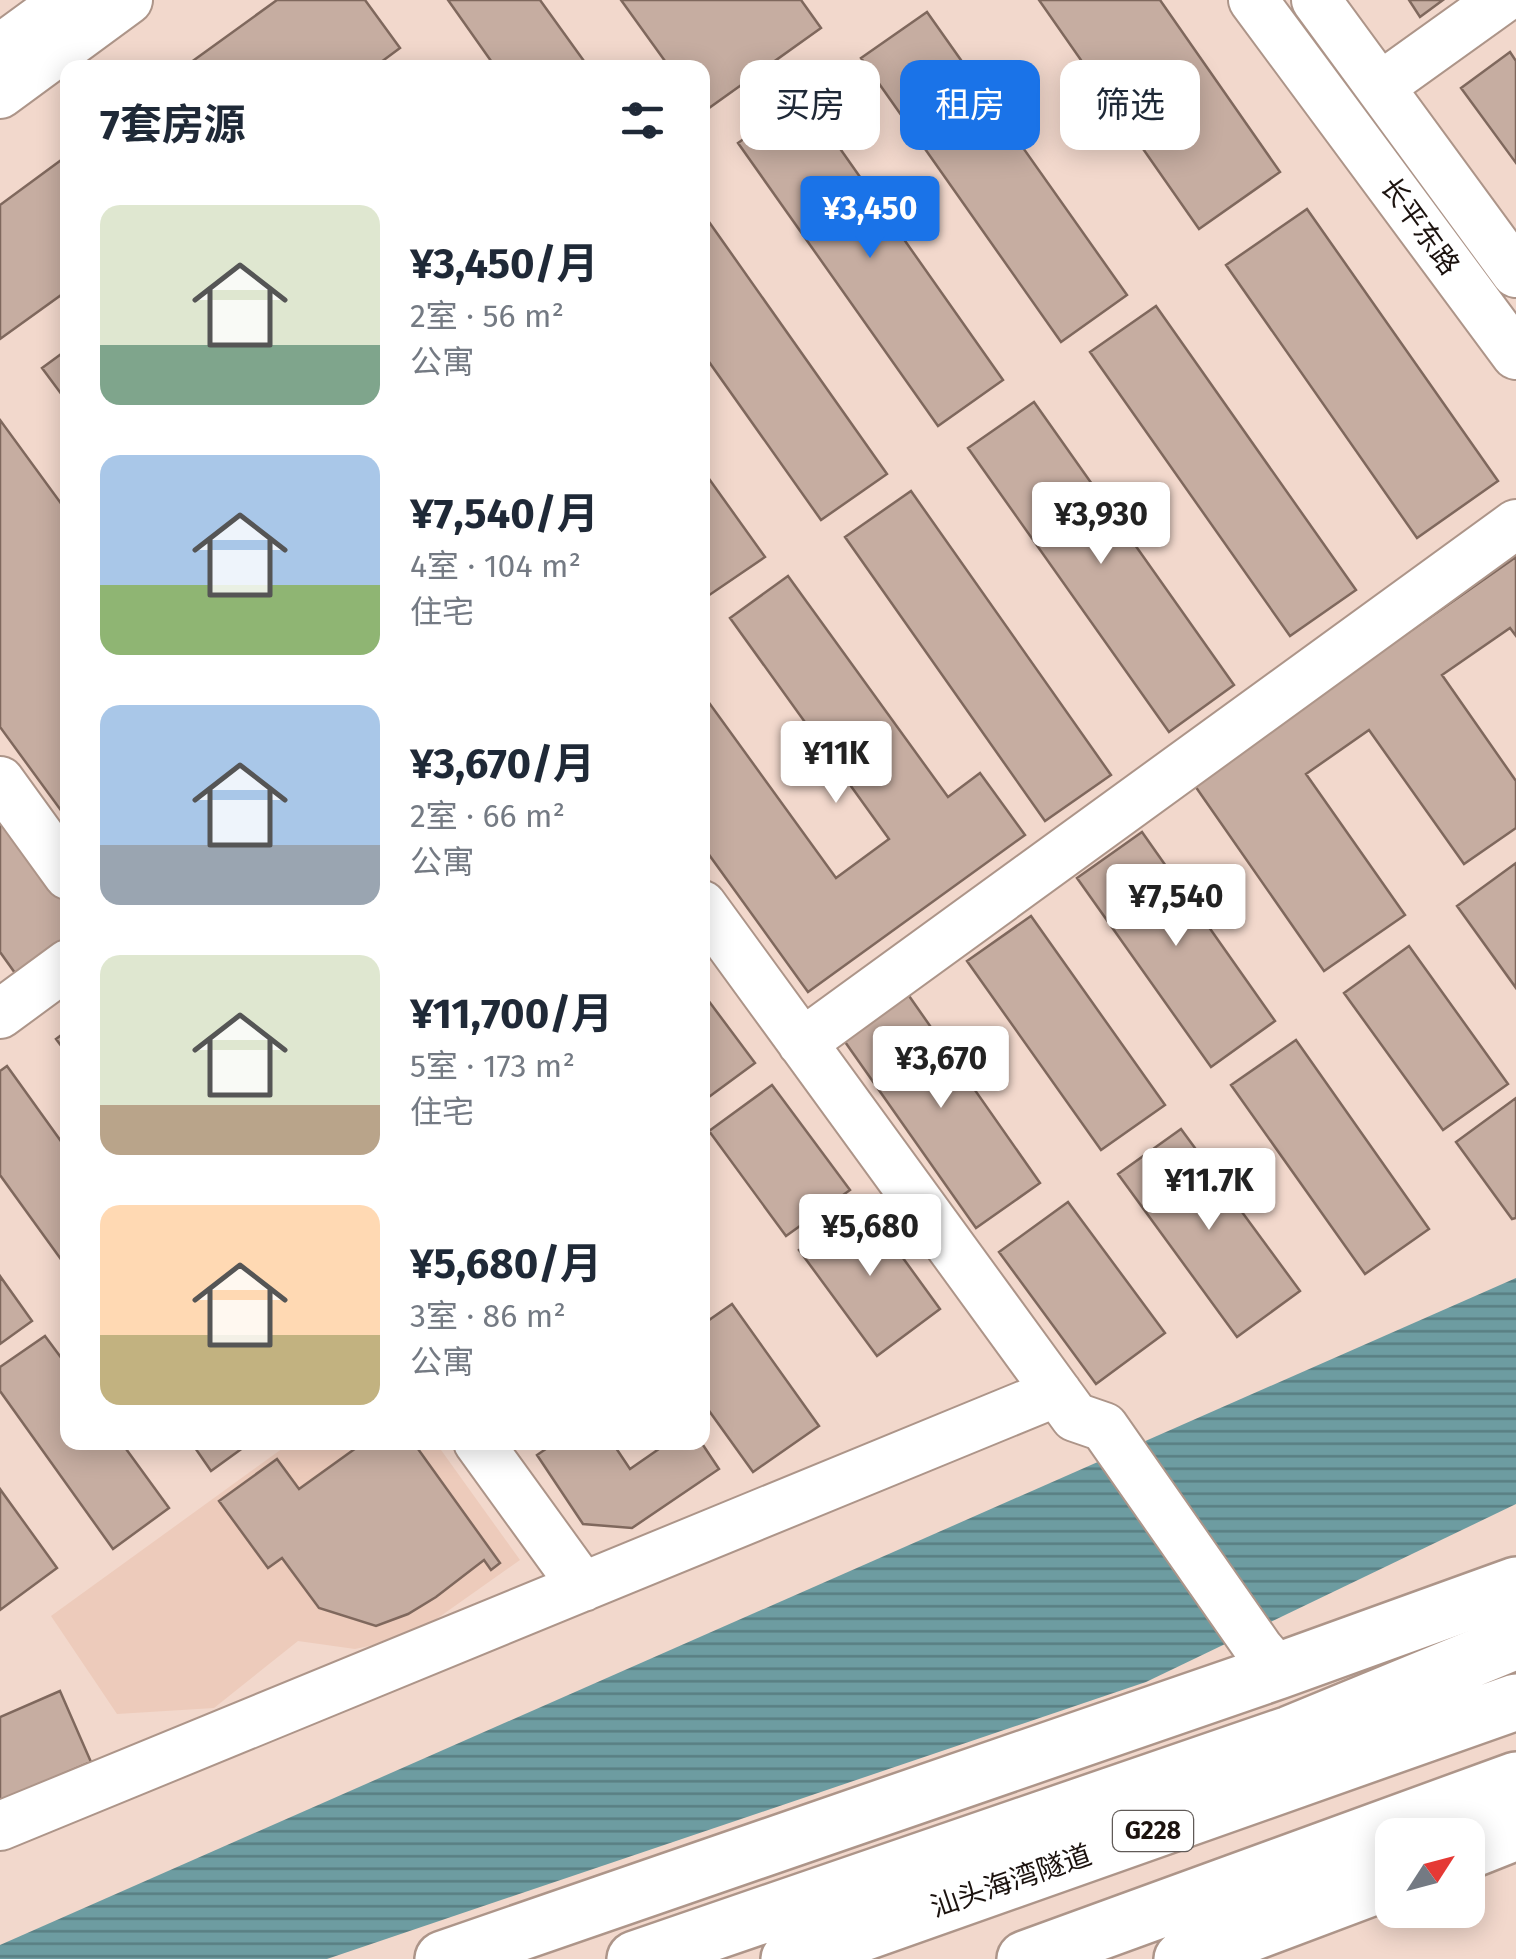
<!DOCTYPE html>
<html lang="zh">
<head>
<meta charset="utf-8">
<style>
  :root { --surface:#fff; --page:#f2f2f3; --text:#1f2937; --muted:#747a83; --accent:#1a73e8 }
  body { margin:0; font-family:"Fira Sans","Noto Sans SC",sans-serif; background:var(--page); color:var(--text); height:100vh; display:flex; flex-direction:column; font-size:38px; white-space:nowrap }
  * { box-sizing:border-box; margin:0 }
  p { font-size:32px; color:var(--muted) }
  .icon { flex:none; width:55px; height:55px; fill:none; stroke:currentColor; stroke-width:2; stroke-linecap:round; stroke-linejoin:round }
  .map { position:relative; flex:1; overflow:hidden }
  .side { position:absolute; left:60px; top:60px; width:650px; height:1390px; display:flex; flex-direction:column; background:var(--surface); border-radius:20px; box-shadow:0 5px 25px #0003 }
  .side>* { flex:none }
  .guide { position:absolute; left:740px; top:60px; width:625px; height:90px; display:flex; gap:20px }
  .needle { width:65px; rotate:54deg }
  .tools { position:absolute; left:1375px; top:1818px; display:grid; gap:20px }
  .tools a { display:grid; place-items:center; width:110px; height:110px; border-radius:20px; background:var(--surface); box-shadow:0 5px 25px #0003; font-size:50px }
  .price { position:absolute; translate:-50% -85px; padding:0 22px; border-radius:10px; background:#fff; color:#222; font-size:32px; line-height:65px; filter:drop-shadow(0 2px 5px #0008) }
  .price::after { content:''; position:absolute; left:50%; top:60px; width:30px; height:22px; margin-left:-15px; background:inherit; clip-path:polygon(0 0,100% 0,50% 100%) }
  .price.on { background:var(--accent); color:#fff }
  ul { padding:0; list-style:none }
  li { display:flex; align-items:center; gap:30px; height:250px; padding:0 40px }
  li span { display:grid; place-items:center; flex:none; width:280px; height:200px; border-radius:20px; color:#555 }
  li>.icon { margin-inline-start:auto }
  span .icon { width:120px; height:120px; fill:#fffc; stroke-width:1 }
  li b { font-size:42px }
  h2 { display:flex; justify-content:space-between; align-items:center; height:120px; padding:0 40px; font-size:42px }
  .chip { padding:0 35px; border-radius:20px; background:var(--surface); box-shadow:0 5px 25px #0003; font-size:35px; line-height:90px }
  .chip.on { background:var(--accent); color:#fff }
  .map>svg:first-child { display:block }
  .built { fill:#edcbbb }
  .water { fill:url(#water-rules) }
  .building { fill:#c6ada1; stroke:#7f685d; stroke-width:2.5 }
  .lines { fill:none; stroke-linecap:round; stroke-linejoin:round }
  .minor-casing { stroke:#ad9589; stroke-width:52 }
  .major-casing { stroke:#ad9589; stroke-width:60 }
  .highway-casing { stroke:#ad9589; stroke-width:60 }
  .minor { stroke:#fff; stroke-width:48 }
  .major { stroke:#fff; stroke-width:55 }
  .highway { stroke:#fff; stroke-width:55 }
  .labels { text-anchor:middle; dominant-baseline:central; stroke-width:8; stroke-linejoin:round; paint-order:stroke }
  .shield { fill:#fff; stroke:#605a57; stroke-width:2.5 }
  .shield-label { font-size:25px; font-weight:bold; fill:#1c130f }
  .street-label { font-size:28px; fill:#1c130f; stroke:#fff }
</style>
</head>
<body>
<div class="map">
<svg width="1516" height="1959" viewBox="0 0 1516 1959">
  <defs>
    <pattern id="water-rules" width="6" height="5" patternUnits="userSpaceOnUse" patternTransform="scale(2.5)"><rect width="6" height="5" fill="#6d9ca1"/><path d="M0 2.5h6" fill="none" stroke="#597e82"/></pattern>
  </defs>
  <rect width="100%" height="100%" fill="#f2d8cc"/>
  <!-- built -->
  <path class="built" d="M290,1443h146l84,117 -109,77 -56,12 -57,-8 -84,67 -97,6 -66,-98z"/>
  <!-- water -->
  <path class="water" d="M1516,1278v226l-370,178 -819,277h-327v-14z"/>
  <!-- building -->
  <path class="building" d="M277,0h88l35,48 -27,20h-190z
    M448,0h92l49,68h-93z
    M621,0h180l20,28 -119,85v-45h-32z
    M1039,0h121l120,172 -81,57z
    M1409,0h34l-23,17z
    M927,12l200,283 -66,47 -200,-284z
    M1510,52l6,9v102l-55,-75z
    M803,96l200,284 -65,46 -200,-283z
    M68,155v135l-68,49v-134z
    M1307,209l191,272 -81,57 -191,-273z
    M702,212l185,262 -66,46 -119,-168z
    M1156,306l200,284 -66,46 -200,-284z
    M68,349v54l-26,-35z
    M1034,402l200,283 -65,47 -201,-284z
    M0,420l68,93v307l-68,-93z
    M702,469l63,88 -63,43z
    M911,491l200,284 -66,46 -200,-284z
    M1516,557v79l-6,-8 -68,47 74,106v47l-52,36 -95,-134 -63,44 99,141 -81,56 -131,-188z
    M788,576l160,221 32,-24 45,62 -217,157 -106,-147v-152l134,185 53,-39 -159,-221z
    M0,812l68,94v51l-43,30 -25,-35z
    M1142,832l133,189 -64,46 -134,-189z
    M1516,863v125l-59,-82z
    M1031,916l134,189 -64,45 -134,-189z
    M1409,946l99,138 -65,46 -99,-137z
    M702,992l53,71 -53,39z
    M907,993l133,190 -64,45 -133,-189z
    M68,1030v25l-12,-16z
    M1296,1040l133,189 -64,45 -134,-189z
    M7,1066l61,85v118l-68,-94v-104z
    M772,1085l78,105 -64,46 -77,-105z
    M1516,1098v120l-4,1 -56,-77z
    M1181,1129l119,162 -63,46 -119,-163z
    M1068,1202l97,131 -69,51 -97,-132z
    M863,1203l77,106 -63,47 -78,-106z
    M0,1276l32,45 -32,23z
    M732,1304l87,122 -66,46 -51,-71v-76z
    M45,1336l23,31v75h53l48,66 -56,41 -113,-158v-24z
    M191,1442h60l-40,29z
    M351,1442h62l87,121 -9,7 -7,-10 -48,37 -28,17 -32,12 -57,-18 -37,-50 -14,10 -49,-67 58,-42 22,30 57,-41z
    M556,1442h56l18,27 39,-27h32l18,27 -87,59 -49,-4 -46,-69z
    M0,1489l57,79 -57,42z
    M60,1691l31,71 -91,39v-84z"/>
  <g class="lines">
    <defs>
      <path id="minor" d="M1253,0l263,355
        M1316,0l200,273
        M0,49l67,-49
        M1381,86l120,-86
        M0,94l128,-94
        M0,781l68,94
        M702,905l373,512 29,10 155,222 19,22
        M0,1014l68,-50
        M802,1043l714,-519
        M478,1442l105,145
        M0,1826l1057,-434"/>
      <path id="major" d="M443,1959l835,-288 238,-86"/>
      <path id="highway" d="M1468,1851l48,-19
        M635,1959l655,-225 226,-93
        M789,1959l727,-257
        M1025,1959l491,-179
        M1182,1959l210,-79"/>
    </defs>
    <!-- minor casing -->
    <use href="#minor" class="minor-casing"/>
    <!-- major casing -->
    <use href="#major" class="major-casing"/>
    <!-- highway casing -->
    <use href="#highway" class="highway-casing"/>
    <!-- minor -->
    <use href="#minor" class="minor"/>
    <!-- major -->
    <use href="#major" class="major"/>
    <!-- highway -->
    <use href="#highway" class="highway"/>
  </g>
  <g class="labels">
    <!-- shield labels -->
    <rect class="shield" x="1113" y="1811" width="80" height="40" rx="8"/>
    <g class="shield-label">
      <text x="1153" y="1831">G228</text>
    </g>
    <!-- street labels -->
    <g class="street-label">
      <text transform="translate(1420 226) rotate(54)">长平东路</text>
      <text transform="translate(1011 1881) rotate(-19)">汕头海湾隧道</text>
    </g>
  </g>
</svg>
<div class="tools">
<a><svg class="needle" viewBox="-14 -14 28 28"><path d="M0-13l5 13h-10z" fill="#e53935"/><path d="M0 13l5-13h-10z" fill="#747a83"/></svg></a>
</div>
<b class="price on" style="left:870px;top:261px">¥3,450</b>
<b class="price" style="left:1101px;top:567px">¥3,930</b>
<b class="price" style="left:836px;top:806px">¥11K</b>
<b class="price" style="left:1176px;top:949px">¥7,540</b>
<b class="price" style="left:941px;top:1111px">¥3,670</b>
<b class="price" style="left:1209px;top:1233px">¥11.7K</b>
<b class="price" style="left:870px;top:1279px">¥5,680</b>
<div class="guide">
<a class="chip">买房</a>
<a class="chip on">租房</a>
<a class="chip">筛选</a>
</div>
<section class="side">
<h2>7套房源<svg class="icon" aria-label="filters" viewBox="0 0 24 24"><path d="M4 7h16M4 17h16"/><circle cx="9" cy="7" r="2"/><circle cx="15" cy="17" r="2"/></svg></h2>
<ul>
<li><span style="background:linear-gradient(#dfe7d0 70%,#7fa58c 0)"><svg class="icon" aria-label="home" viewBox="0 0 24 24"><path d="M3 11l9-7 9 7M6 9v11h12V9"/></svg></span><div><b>¥3,450/月</b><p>2室 · 56 m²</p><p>公寓</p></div></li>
<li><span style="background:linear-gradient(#a9c7e8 65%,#8fb573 0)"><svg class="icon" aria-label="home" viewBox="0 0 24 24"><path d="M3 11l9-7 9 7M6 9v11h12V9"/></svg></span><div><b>¥7,540/月</b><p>4室 · 104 m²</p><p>住宅</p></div></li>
<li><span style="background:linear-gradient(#a9c7e8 70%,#9aa5b1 0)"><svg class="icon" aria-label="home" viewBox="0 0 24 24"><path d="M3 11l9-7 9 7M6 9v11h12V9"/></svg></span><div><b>¥3,670/月</b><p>2室 · 66 m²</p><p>公寓</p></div></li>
<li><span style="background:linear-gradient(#dfe7d0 75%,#b9a48a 0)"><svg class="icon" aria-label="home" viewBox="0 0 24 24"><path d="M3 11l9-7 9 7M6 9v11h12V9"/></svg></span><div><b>¥11,700/月</b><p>5室 · 173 m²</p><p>住宅</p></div></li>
<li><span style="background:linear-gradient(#ffd9b3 65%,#c2b280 0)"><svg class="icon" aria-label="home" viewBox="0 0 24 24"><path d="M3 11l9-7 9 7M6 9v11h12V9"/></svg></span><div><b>¥5,680/月</b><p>3室 · 86 m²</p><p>公寓</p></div></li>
</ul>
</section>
</div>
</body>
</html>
